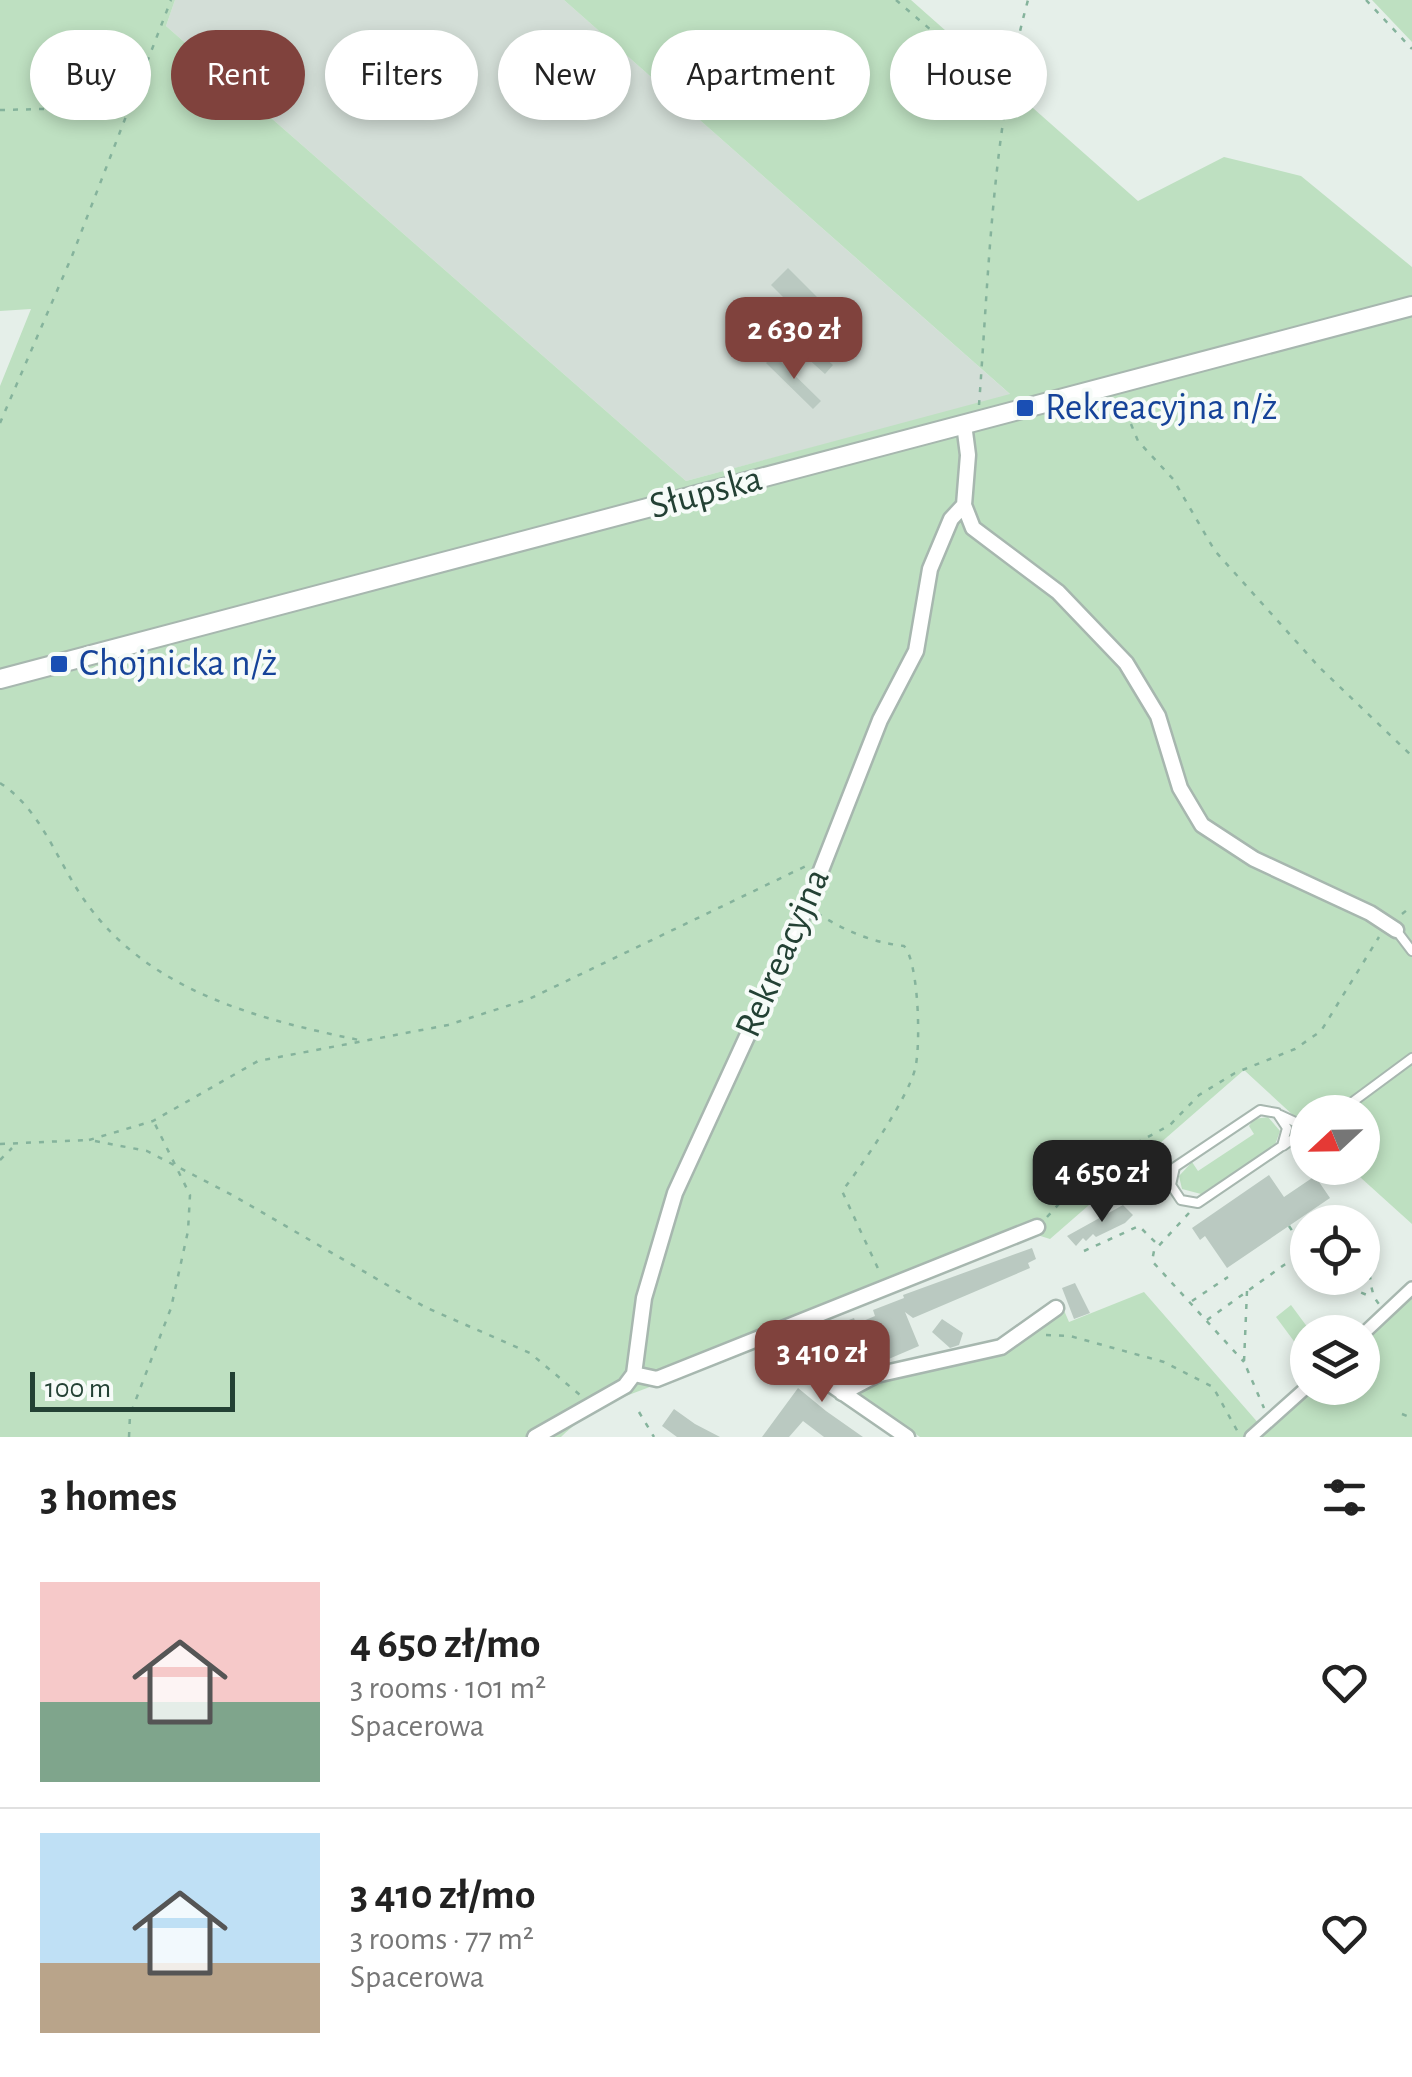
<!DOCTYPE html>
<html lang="en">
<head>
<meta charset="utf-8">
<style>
  :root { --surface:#fff; --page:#f2f2f2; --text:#222; --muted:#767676; --line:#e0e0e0; --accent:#80423d }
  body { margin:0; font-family:"Alegreya Sans",sans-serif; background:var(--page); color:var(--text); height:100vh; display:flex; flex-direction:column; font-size:38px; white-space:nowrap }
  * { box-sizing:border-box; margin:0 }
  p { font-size:32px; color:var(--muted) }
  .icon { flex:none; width:55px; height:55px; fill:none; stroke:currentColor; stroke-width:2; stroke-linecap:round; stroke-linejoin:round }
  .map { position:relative; height:1437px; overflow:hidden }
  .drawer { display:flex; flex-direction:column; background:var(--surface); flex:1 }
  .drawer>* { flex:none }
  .top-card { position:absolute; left:30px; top:30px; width:1352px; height:90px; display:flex; gap:20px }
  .needle { width:65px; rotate:248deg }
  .fabs { position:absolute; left:1290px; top:1095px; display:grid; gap:20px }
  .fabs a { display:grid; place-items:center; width:90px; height:90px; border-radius:50%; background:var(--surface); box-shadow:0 5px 15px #0003; font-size:50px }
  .scale { position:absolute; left:30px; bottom:25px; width:205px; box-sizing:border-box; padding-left:10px; border:5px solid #234134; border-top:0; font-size:28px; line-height:35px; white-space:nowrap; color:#234134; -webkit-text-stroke:8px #f6fbf8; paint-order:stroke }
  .price { position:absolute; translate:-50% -85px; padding:0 22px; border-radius:20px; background:var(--accent); color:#fff; font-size:32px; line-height:65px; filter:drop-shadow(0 2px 5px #0008) }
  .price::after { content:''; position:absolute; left:50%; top:60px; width:30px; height:22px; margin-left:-15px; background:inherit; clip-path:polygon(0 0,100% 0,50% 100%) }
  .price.active { background:#222; color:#fff }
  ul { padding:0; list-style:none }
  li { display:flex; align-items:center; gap:30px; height:250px; padding:0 40px }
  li+li { border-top:2px solid var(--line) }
  li span { display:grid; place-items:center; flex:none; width:280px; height:200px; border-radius:0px; color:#555 }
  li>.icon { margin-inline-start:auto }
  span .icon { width:120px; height:120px; fill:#fffc; stroke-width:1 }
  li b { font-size:42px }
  h2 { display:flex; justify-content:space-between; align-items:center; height:120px; padding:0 40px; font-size:42px }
  .pill { padding:0 35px; border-radius:45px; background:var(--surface); box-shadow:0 5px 15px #0003; font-size:35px; line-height:90px }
  .pill.active { background:var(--accent); color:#fff }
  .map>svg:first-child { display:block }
  .built { fill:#d3ded7 }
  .green { fill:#bee0c1 }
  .building { fill:#bac9c1 }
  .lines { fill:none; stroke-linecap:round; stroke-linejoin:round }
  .service-casing { stroke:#a7b7af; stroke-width:12 }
  .pedestrian-casing { stroke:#a7b7af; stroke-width:16 }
  .minor-casing { stroke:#a7b7af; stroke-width:19 }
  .tertiary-casing { stroke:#a7b7af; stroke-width:22 }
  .path { stroke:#85b39c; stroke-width:2.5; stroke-dasharray:5 8; stroke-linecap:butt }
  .service { stroke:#fff; stroke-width:8 }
  .pedestrian { stroke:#fff; stroke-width:11 }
  .minor { stroke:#fff; stroke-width:14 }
  .tertiary { stroke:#fff; stroke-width:18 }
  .transit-dot { fill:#1a4fb4; stroke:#f6fbf8; stroke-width:4 }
  .labels { text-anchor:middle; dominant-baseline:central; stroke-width:8; stroke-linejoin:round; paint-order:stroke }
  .transit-label { font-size:38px; fill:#164399; stroke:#f6fbf8; text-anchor:start }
  .street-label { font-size:38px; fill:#234134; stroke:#f6fbf8 }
</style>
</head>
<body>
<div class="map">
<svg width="1412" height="1437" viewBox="0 0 1412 1437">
  <rect width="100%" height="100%" fill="#e5efe9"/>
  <!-- built -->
  <path class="built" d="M175,0h389l447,395 -325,86 -520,-455z"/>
  <!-- green -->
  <path class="green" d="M0,0h175l-9,26 520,455 324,-87 -446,-394h347l227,201 86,-44 77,19 111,91v957l-62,-56h12v-56h-54l-1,16 -63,-58 -194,169 -16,-5 -261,104c-66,42 -155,43 -212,99h-561v-1051l31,-77 -31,2z
    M1372,0h40v42z
    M1268,1117l12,14 -5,14 -74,49 -19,-5 -3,-13 13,-14 6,9 56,-37 -5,-8 5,-7z
    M1412,1283v154h-492l-76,-54 31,-13 130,-29 55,-40 9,21 75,-30 116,133 48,-37h54v-56z
    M1291,1305l20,27 -12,16 -23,-31z"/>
  <!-- building -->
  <path class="building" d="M788,268l39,39 -17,17 -39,-39z
    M804,339l29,26 -8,9 -29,-26z
    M774,355l47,46 -8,8 -47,-46z
    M1269,1175l15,22 31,-21 15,22 -103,70 -22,-32 -5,4 -8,-12z
    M1123,1205l10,10 -8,8 -29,14 -3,-3 -7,7 -3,-3 -7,8 -9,-10z
    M1032,1248l4,11 -8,4 2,5 -117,50 -8,-6 14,34 -77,33 -2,-6 -8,-1 -9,-22 -8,4 -7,-18 46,-18 2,6 19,-8 -2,-6 31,-12 -1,-3z
    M1075,1283l15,30 -16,6 -12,-31z
    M942,1319l21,14 -4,12 -9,3 -18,-16z
    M798,1388l28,23 37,26h-39l-21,-16 -14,16h-27z
    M674,1409l21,15 25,13h-43l-15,-11z"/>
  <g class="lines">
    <defs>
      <path id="service" d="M1396,930l16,21
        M1260,1110l17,3 10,15 -5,18 -84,57 -17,-3 -10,-15 4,-18z
        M1339,1112l73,-54
        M1280,1115l28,13
        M1283,1146l25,-18"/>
      <path id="pedestrian" d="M1362,1335l50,-47
        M1251,1437l57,-51"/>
      <path id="minor" d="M964,505l9,23 85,64 68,71 32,53 22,72 22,37 52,34 116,54 26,17
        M762,1337l145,100
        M634,1374l23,5 380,-152
        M842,1393l34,-18 125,-28 55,-39
        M535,1437l90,-51 9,-12 10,-76 31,-105 132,-287 73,-186 36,-69 14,-82 21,-50 13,-14 4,-50 -4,-31"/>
      <path id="tertiary" d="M0,679l1412,-373"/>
    </defs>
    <!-- service casing -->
    <use href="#service" class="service-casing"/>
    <!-- pedestrian casing -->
    <use href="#pedestrian" class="pedestrian-casing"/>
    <!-- minor casing -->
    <use href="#minor" class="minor-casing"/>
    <!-- tertiary casing -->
    <use href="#tertiary" class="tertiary-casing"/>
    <!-- path -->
    <path class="path" d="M896,0l113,97
      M1366,0l46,49
      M0,110l128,-3
      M1121,400l17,41 35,38 42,72 105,117 92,88
      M979,405c10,-134 13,-275 49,-405
      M0,423l72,-167 99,-256
      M0,783c42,27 57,79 85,118 63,90 172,118 274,139
      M817,913c28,18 54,29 87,33 15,16 17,101 11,123 -6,27 -55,100 -73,122l39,84
      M1402,914l10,-8
      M89,1140l64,-19 105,-60 190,-36 81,-26 277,-133
      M95,1141l52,10 87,45 191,111 105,46 50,42
      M0,1144l87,-4
      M0,1160l12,-12
      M1189,1213l-35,38 -2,10 92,101
      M1047,1217l32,-35 41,-30 50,-27 29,-30 36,-22 60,-24 26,-18 58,-94
      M1289,1226l19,29
      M1362,1250c12,16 4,39 17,54
      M1084,1251l55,-25 20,20
      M1325,1278l47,19
      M1247,1291l-3,71 20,46
      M1192,1301l36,-24
      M1207,1320l77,-55 24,-12
      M1046,1335l24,1 94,26 49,25 26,47
      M639,1412l15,25
      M1402,1414l10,4
      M129,1437l1,-22 41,-107 17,-77 2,-36 -36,-73"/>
    <!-- service -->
    <use href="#service" class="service"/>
    <!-- pedestrian -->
    <use href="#pedestrian" class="pedestrian"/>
    <!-- minor -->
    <use href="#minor" class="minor"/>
    <!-- tertiary -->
    <use href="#tertiary" class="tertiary"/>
  </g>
  <!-- markers -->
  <g class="transit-dot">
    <rect x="1015" y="398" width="20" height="20" rx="5"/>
    <rect x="49" y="654" width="20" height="20" rx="5"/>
  </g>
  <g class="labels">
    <!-- transit labels -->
    <g class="transit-label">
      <text x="1045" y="408">Rekreacyjna n/ż</text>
      <text x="79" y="664">Chojnicka n/ż</text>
    </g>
    <!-- street labels -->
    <g class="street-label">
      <text transform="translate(706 493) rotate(-15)">Słupska</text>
      <text transform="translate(783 953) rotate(-66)">Rekreacyjna</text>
    </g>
  </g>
</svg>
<div class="fabs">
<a><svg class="needle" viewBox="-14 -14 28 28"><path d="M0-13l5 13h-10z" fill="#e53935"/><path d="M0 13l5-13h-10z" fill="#767676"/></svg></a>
<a><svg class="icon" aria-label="locate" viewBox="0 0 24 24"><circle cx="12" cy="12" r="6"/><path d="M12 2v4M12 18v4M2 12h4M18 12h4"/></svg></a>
<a><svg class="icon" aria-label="layers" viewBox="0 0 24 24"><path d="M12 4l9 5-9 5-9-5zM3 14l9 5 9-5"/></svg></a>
</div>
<div class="scale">100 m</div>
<b class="price" style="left:794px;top:382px">2 630 zł</b>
<b class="price active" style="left:1102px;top:1225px">4 650 zł</b>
<b class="price" style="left:822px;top:1405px">3 410 zł</b>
<div class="top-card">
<a class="pill">Buy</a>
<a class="pill active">Rent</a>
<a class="pill">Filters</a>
<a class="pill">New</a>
<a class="pill">Apartment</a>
<a class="pill">House</a>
</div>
</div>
<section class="drawer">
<h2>3 homes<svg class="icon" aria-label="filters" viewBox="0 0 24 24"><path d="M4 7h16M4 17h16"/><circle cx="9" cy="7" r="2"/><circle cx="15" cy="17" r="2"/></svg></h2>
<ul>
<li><span style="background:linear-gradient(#f6c9c9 60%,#7fa58c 0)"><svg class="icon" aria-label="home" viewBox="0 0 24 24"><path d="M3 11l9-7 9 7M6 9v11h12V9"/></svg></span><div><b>4 650 zł/mo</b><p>3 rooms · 101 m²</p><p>Spacerowa</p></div><svg class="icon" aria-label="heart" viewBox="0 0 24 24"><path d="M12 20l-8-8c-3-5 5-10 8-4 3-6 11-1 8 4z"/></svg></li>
<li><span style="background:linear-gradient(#bfe0f5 65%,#b9a48a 0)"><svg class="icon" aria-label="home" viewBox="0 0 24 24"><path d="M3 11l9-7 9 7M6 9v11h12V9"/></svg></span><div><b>3 410 zł/mo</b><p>3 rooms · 77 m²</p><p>Spacerowa</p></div><svg class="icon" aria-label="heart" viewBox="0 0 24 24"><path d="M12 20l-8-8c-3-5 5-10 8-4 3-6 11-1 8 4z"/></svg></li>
</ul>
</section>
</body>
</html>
